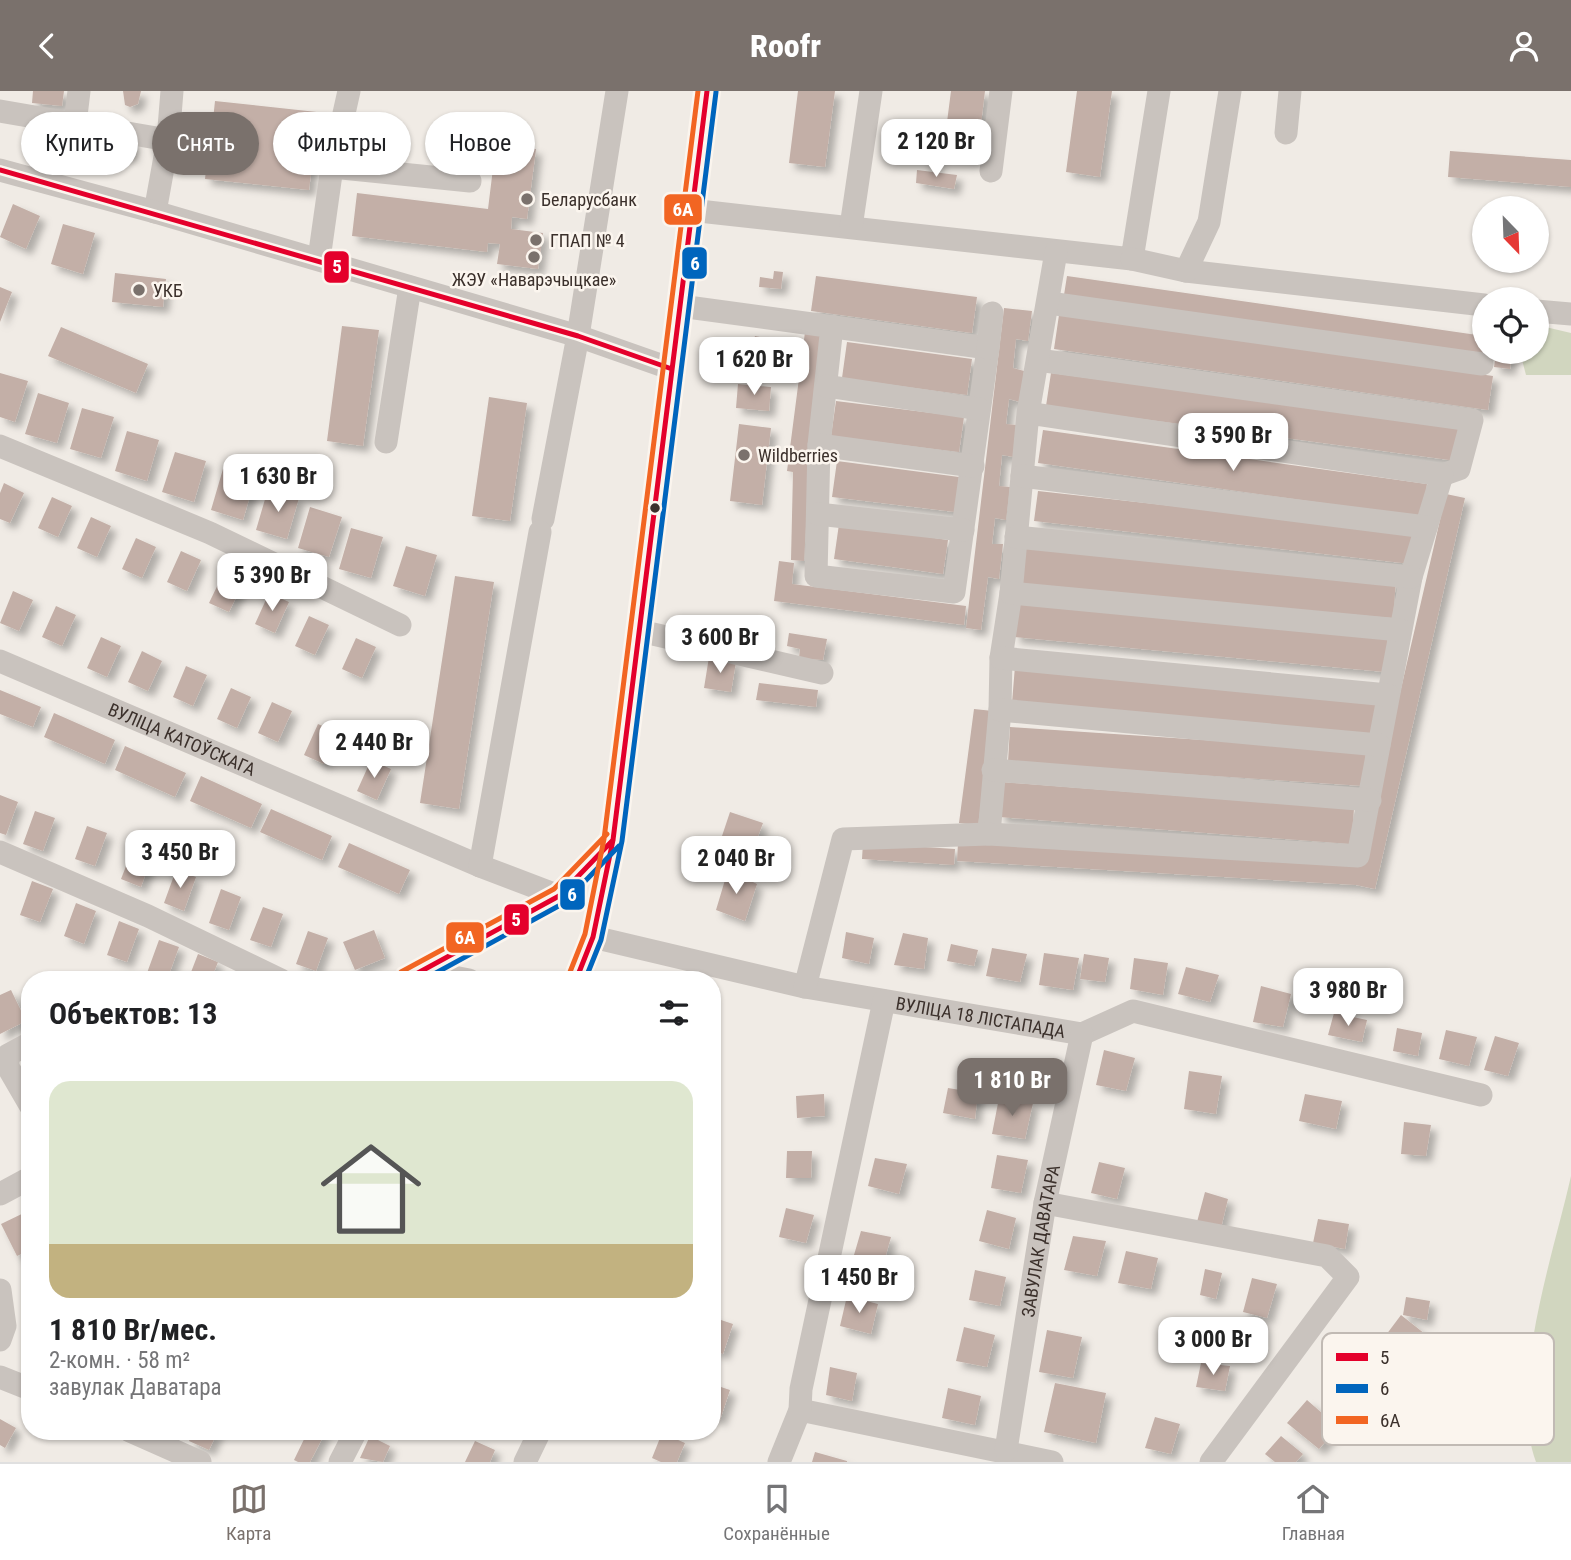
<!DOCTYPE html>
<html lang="ru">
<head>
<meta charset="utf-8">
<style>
  :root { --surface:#fff; --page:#f6f6f6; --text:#202124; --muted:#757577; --line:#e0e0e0; --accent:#7a716c }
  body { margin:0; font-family:"Roboto Condensed",sans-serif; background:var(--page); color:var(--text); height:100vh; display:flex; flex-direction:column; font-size:26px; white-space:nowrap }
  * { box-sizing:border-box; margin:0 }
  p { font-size:23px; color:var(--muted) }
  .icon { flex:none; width:38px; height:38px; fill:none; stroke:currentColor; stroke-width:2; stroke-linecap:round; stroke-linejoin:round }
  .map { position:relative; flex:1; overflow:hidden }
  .drawer { position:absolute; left:21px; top:880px; width:700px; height:469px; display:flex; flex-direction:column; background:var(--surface); border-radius:28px; box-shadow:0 2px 5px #0004 }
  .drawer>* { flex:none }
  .top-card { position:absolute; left:21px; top:21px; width:700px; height:63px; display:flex; gap:14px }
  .needle { width:46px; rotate:157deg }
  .buttons { position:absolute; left:1472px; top:105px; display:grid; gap:14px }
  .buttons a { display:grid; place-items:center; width:77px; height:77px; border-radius:50%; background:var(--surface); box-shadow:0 2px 5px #0004; font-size:35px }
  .price { position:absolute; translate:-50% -60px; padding:0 16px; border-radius:14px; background:#fff; color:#222; font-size:23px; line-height:46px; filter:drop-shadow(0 2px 4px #0008) }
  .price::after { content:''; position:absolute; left:50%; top:42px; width:21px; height:16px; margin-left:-10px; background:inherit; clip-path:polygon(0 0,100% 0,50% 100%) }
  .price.selected { background:var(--accent); color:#fff }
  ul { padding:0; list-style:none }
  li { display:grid; align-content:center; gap:14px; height:371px; padding:0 28px }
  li+li { border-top:2px solid var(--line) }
  li span { display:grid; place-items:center; height:217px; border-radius:21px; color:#555 }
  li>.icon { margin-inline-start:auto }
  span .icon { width:126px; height:126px; fill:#fffc; stroke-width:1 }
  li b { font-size:30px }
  h2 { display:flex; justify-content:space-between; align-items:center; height:84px; padding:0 28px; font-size:30px }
  .chip { padding:0 24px; border-radius:32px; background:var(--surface); box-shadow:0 2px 5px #0004; font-size:24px; line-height:63px }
  .chip.selected { background:var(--accent); color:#fff }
  header { display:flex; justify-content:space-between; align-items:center; height:91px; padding:0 28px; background:var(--accent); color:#fff; font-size:32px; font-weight:800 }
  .menu { display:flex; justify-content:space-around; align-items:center; height:98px; border-top:2px solid var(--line); background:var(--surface); font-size:19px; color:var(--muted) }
  .menu a { display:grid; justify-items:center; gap:4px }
  .menu .selected { color:var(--accent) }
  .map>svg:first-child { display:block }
  .green { fill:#d1d6bf }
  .building { fill:#c3afa7; filter:url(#shadow) }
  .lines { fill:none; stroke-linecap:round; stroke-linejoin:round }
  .minor { stroke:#c9c3be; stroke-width:23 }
  .bus-1-casing { stroke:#fbf5ee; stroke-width:10 }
  .bus-2-casing { stroke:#fbf5ee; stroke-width:10 }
  .bus-3-casing { stroke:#fbf5ee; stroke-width:10 }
  .bus-1 { stroke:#e4002b; stroke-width:5 }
  .bus-2 { stroke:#0065bd; stroke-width:5 }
  .bus-3 { stroke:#f26522; stroke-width:5 }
  .poi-dot { fill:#7a716c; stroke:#fbf5ee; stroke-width:2.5 }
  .bus-dot { fill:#3b302b; stroke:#fbf5ee; stroke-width:2.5 }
  .labels { text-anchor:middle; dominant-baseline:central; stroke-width:5; stroke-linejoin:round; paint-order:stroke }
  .poi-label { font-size:18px; fill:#3b302b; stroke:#fbf5ee; text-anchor:start }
  .street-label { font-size:18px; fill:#3b302b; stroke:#fbf5ee }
  .key { fill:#fbf5ee; stroke:#c1bab4; stroke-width:2 }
  .key-label { font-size:19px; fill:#3b302b }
  .line-badge { stroke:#fbf5ee; stroke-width:2.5 }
  .badge-label { font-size:19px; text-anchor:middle; font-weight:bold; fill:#fff }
</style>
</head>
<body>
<header><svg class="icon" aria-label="back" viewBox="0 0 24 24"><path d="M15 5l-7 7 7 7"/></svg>Roofr<svg class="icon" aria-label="person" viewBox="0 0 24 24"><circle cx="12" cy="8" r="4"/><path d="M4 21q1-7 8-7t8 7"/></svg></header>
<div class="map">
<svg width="1571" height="1371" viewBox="0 0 1571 1371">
  <defs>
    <filter id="shadow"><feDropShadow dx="6" dy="6" stdDeviation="3.5" flood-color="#0004"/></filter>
  </defs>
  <rect width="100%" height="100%" fill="#f0ebe5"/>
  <!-- green -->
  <path class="green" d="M1537,234l34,8v42h-45l-6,-23h16z
    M1571,1085v286h-35c-28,-76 17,-206 35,-286z"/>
  <!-- building -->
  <path class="building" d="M33,0h31l-2,15 -30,-3z
    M123,0h18l-3,13 -8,3 -5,-2z
    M798,0h37l-10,76 -36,-4z
    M951,0h34l-8,66 -34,-4z
    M1077,0h35l-12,86 -34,-5z
    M215,10l111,12 -3,29 -8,-1 -6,49 -104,-11 3,-27 -11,-2 2,-23 13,2z
    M118,48l16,2 -2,16 -17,-2z
    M496,53l40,5 -9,70 -15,-2 -1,12 32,4 -5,36 -41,-5 3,-20 -12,-1 -1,9 -135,-16 5,-43 131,16z
    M1450,60l121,9v27l-123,-10z
    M917,79l40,5 -3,14 -38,-6z
    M13,113l27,12 -14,33 -26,-12z
    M63,133l32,9 -12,41 -32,-10z
    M774,180l9,1 -2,17 -22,-2 1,-10 13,2z
    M115,182l51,6 -3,28 -51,-5z
    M816,185l161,21 -5,36 -161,-22z
    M1067,185l417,60v16h8v4l-428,-61z
    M0,196l12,5 -12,30z
    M1004,217l28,3 -4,30 -12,-2 -3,29 11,3 -4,31 -11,-3 -3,25 11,1 -3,32 -12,-2 -3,31 11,1 -4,33 -11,-2 -3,26h11l-4,35 -11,-2 -7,53 -15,-2z
    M1059,224l434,61 -5,34 -434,-61z
    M342,235l37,4 -16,116 -36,-5z
    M61,236l87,37 -12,29 -88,-37z
    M805,241l19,2 -15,140 -5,87 -13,-1 2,-88 -6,-1z
    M755,245l30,6 -3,18 -33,-6z
    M847,251l125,17 -5,36 -125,-17z
    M1496,261h16l-2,17 -16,-2z
    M0,282l28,8 -13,41 -15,-5z
    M1051,282l410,55 -4,33 -411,-55z
    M738,293l33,3 -2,24 -33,-3z
    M38,302l31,10 -12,40 -32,-9z
    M489,306l38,6 -17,118 -38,-5z
    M836,310l128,16 -5,35 -128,-16z
    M82,317l32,9 -13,41 -31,-9z
    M739,333l32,4 -9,77 -32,-4z
    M1043,339l384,54 -4,33 -385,-54z
    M127,340l32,9 -12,41 -32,-10z
    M175,361l31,9 -12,41 -32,-10z
    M837,370l122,16 -4,35 -123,-15z
    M223,378l32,10 -12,41 -32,-10z
    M4,392l20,10 -14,30 -10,-4v-26z
    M268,398l31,9 -12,41 -31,-9z
    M1038,400l377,42 -4,31 -377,-43z
    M1446,403l19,4 -90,391 -19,-4 -399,-24 1,-18 402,23z
    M52,406l20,9 -14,31 -20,-9z
    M310,416l32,10 -13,40 -31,-9z
    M91,426l20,9 -14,31 -20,-9z
    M839,433l109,16 -5,34 -109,-15z
    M351,437l32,9 -12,41 -32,-9z
    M136,447l20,9 -14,31 -20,-9z
    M406,455l31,9 -12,41 -32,-10z
    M1024,457l372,32 -3,38 -373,-32z
    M181,460l20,9 -14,31 -20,-9z
    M779,470l15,2 -2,21 174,22 -2,19 -190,-24z
    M224,481l20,9 -15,31 -20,-9z
    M455,485l39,6 -35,227 -39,-6z
    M13,500l20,9 -14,31 -19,-8z
    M269,502l20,9 -14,31 -20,-9z
    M1017,511l371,35 -3,35 -371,-35z
    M56,515l20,9 -14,31 -20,-9z
    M309,525l20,9 -14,30 -20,-9z
    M789,542l38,6 -4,21 -24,-2 1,-9 -13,-3z
    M101,546l20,9 -14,31 -20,-9z
    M356,547l20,9 -14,31 -20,-9z
    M142,560l20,10 -14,30 -20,-9z
    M709,566l27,5 -5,30 -27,-4z
    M186,575l21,9 -14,31 -20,-9z
    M1015,575l362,31 -3,38 -362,-32z
    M759,592l59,7 -2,17 -60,-7z
    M231,597l20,9 -14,31 -20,-9z
    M0,599l41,17 -8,20 -33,-13z
    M272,611l20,9 -14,31 -20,-9z
    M974,618l19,2 -15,114 -19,-2z
    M54,622l61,27 -10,24 -61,-27z
    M318,633l20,9 -14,31 -20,-9z
    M1010,636l356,24 -2,35 -356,-24z
    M125,655l61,27 -11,24 -60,-27z
    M371,669l20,9 -14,31 -20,-9z
    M201,685l61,28 -11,24 -61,-27z
    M1002,691l352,27 -3,35 -352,-27z
    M0,704l18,7 -12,33 -6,-2z
    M271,718l61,27 -10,24 -62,-28z
    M35,720l20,7 -12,33 -20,-7z
    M730,721l33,11 -16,43 -31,-12z
    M87,735l20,7 -12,33 -20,-7z
    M349,752l61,27 -11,24 -61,-27z
    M863,752l92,6 -1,16 -92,-6z
    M134,755l19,7 -12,34 -20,-8z
    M176,779l20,7 -12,34 -20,-8z
    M728,779l29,14 -12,37 -29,-11z
    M32,790l21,8 -13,33 -20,-7z
    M221,798l20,8 -12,33 -20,-7z
    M76,812l20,8 -12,33 -20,-8z
    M263,816l20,7 -12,33 -21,-7z
    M119,830l20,8 -12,33 -20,-7z
    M374,839l11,28 -30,12 -12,-28z
    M308,840l20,7 -12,33 -20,-7z
    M846,841l28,6 -5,26 -27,-6z
    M903,842l25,5 -4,31 -30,-4z
    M159,849l20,7 -12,33 -20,-7z
    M951,853l27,6 -4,16 -27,-5z
    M992,857l35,6 -7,28 -34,-6z
    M1044,862l35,5 -6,32 -34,-5z
    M198,863l20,8 -7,18h-23z
    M1084,863l25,4 -4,24 -25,-3z
    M1134,867l34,5 -5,32 -33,-6z
    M1186,876l33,8 -9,27 -32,-8z
    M1261,895l30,8 -8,33 -30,-5z
    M11,899l15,31 -26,13v-39z
    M1334,922l33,7 -5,22 -34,-7z
    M1397,937l25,5 -4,23 -25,-5z
    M1446,939l31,7 -8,29 -30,-7z
    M1495,945l24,7 -11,33 -24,-6z
    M1104,959l31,8 -9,33 -30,-6z
    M1189,980l33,5 -6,38 -32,-5z
    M948,997l30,5 -3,26 -32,-6z
    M824,1003l1,22 -28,2 -1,-22z
    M1305,1003l37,7 -6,28 -37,-8z
    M999,1007l34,5 -8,36 -33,-5z
    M1404,1031l27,3 -5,31 -25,-2z
    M787,1060h25l-1,27h-25z
    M997,1064l31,5 -7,33 -30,-5z
    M875,1067l32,6 -8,30 -31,-8z
    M1099,1071l26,6 -8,31 -26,-6z
    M1205,1101l23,7 -7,29 -24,-6z
    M786,1117l28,7 -8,28 -27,-6z
    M30,1119v40l-13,6 -16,-32z
    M987,1119l29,8 -7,31 -30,-8z
    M1318,1128l31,5 -4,25 -32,-6z
    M861,1140l30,6 -7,25 -30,-7z
    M1073,1145l33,5 -9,35 -33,-6z
    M1126,1160l32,7 -7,31 -33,-6z
    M1205,1178l17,4 -6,26 -16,-4z
    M975,1179l31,7 -6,29 -31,-6z
    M1252,1187l25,6 -10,34 -24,-6z
    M847,1205l31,8 -7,30 -31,-8z
    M1406,1206l24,4 -3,19 -24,-5z
    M1401,1224l24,19 -22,29 -23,-20z
    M712,1226l21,7 -10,30 -11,-4z
    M964,1236l31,8 -8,32 -31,-6z
    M1047,1239l35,7 -9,41 -34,-6z
    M1201,1272l29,3 -5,25 -29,-4z
    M830,1276l27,6 -5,28 -26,-6z
    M1055,1292l51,10 -10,50 -52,-11z
    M712,1293l18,6 -10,30 -8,-3z
    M948,1297l33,8 -6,29 -33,-7z
    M1307,1309l31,27 -19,22 -32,-26z
    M1155,1326l25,7 -9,30 -26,-6z
    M0,1328l16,9 -11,20 -5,-3z
    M193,1340h25l-9,19 -20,-9z
    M308,1340h18l-16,31h-12l-4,-2z
    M662,1342l23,10 -8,19h-16l-9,-4z
    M370,1345l20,10 -7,16 -23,-4z
    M1281,1345l22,18 -7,8h-21l-10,-8z
    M475,1350l20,9 -5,12h-25z
    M815,1361l32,9v1h-35z"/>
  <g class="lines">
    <!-- minor -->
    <g class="minor">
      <path d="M0,20l168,29 -13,72"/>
      <path d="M75,33l4,-33"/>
      <path d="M1286,42l4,-42"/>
      <path d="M168,49l4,-49"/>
      <path d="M332,76l138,14"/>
      <path d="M0,79l155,42 423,124 94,33"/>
      <path d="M991,80l10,-80"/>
      <path d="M690,119l442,49 27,-168"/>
      <path d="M851,136l20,-136"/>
      <path d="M319,168l13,-92 17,-76"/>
      <path d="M1132,168l54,12 298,34"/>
      <path d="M1186,180l23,-49 21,-131"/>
      <path d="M1049,212l433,61"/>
      <path d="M680,215l308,42 -34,244 -138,-16 3,-131 13,-119"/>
      <path d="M1536,220l35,3"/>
      <path d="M988,257l4,-35"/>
      <path d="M1038,269l434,60 -13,49 -17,6"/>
      <path d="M826,295l153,23"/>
      <path d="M1028,322l414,62 -31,102 -53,279 -369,-22 11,-124 1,-52 10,-65 17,-180 28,-161"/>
      <path d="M386,351l24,-155"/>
      <path d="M819,354l154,21"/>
      <path d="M0,355l210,87 190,92"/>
      <path d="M1022,385l404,51"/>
      <path d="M818,423l145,16"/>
      <path d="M543,428l35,-183 39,-245"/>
      <path d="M1016,446l395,40"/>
      <path d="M1011,502l389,37"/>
      <path d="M640,540l182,42"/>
      <path d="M1001,567l387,37"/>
      <path id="s1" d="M0,570l480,205 79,30"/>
      <path d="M1000,619l379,35"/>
      <path d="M993,679l377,30"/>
      <path d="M0,761l148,64 133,64"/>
      <path d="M480,775l60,-334"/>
      <path id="s2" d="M593,846l212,50 277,47 51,-23 348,84"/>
      <path d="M423,880l46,9"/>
      <path d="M405,889l154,-84 54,-56"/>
      <path d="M576,889l17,-43 20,-97 94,-749"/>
      <path d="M805,896l38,-148 146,-5"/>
      <path d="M30,952l-22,12v12l22,38"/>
      <path d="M0,1103l30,-16"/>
      <path d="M1045,1112l282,53 21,21 -137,185"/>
      <path d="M0,1199l5,36 -5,14"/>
      <path d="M0,1286l30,12"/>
      <path d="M800,1319l252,52"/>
      <path d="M130,1340l70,31"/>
      <path id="s3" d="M1006,1359l39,-247 37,-169"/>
      <path d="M340,1371l16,-31"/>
      <path d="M525,1371l15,-31"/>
      <path d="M779,1371l21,-52 1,-21 83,-388"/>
    </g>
    <defs>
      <path id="bus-1" d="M0,79l578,166 94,33
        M405,889l154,-84 54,-56
        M576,889l17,-43 20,-97 94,-749"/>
      <path id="bus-2" d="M423,889l141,-77 55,-57
        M585,889l16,-40 21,-99 94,-749"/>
      <path id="bus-3" d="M401,881l153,-83 53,-55
        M568,886l17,-43 19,-95 94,-748"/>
    </defs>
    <!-- bus-1 casing -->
    <use href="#bus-1" class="bus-1-casing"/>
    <!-- bus-2 casing -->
    <use href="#bus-2" class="bus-2-casing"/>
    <!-- bus-3 casing -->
    <use href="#bus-3" class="bus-3-casing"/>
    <!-- bus-1 -->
    <use href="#bus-1" class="bus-1"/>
    <!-- bus-2 -->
    <use href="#bus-2" class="bus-2"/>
    <!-- bus-3 -->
    <use href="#bus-3" class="bus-3"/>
  </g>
  <!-- markers -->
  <g class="poi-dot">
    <circle cx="527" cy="108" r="7"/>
    <circle cx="536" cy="149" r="7"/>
    <circle cx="534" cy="166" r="7"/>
    <circle cx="139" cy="199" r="7"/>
    <circle cx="744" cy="364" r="7"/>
  </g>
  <circle class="bus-dot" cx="655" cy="417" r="6"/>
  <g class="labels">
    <!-- poi labels -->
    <g class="poi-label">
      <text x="541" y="108">Беларусбанк</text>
      <text x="550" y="149">ГПАП № 4</text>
      <text x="534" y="188" text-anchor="middle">ЖЭУ «Наварэчыцкае»</text>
      <text x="153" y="199">УКБ</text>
      <text x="758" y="364">Wildberries</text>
    </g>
    <!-- street labels -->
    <g class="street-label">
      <text stroke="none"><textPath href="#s1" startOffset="198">ВУЛІЦА КАТОЎСКАГА</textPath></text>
      <text stroke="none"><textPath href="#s2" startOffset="396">ВУЛІЦА 18 ЛІСТАПАДА</textPath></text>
      <text stroke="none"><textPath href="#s3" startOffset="212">ЗАВУЛАК ДАВАТАРА</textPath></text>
    </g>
  </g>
  <!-- legend -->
  <rect x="1322" y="1242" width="232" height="112" rx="10" class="key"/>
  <rect x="1336" y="1262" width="32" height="8" fill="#e4002b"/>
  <rect x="1336" y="1293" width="32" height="9" fill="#0065bd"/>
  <rect x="1336" y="1325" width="32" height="8" fill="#f26522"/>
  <g class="key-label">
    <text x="1380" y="1273">5</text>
    <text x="1380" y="1304">6</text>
    <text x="1380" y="1336">6А</text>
  </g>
  <g class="line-badge">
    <rect x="663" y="102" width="40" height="33" rx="7" fill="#f26522"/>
    <rect x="681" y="155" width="27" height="34" rx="7" fill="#0065bd"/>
    <rect x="323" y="159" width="27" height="34" rx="7" fill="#e4002b"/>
    <rect x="559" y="787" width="27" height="33" rx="7" fill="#0065bd"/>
    <rect x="503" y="812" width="27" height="33" rx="7" fill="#e4002b"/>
    <rect x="445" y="830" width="40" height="33" rx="7" fill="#f26522"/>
  </g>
  <g class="badge-label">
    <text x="683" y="125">6А</text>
    <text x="695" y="179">6</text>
    <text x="337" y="182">5</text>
    <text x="572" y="810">6</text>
    <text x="516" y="835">5</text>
    <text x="465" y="853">6А</text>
  </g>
</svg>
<div class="buttons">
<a><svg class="needle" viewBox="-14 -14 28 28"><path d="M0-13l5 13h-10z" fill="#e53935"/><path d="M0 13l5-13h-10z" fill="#757577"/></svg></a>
<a><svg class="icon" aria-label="locate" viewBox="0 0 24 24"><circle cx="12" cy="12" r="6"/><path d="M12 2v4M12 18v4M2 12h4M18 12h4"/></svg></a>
</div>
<b class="price" style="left:936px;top:88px">2 120 Br</b>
<b class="price" style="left:754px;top:306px">1 620 Br</b>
<b class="price" style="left:1233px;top:382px">3 590 Br</b>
<b class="price" style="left:278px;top:423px">1 630 Br</b>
<b class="price" style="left:272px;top:522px">5 390 Br</b>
<b class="price" style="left:720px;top:584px">3 600 Br</b>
<b class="price" style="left:374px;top:689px">2 440 Br</b>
<b class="price" style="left:180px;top:799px">3 450 Br</b>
<b class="price" style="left:736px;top:805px">2 040 Br</b>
<b class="price" style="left:1348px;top:937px">3 980 Br</b>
<b class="price selected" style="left:1012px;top:1027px">1 810 Br</b>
<b class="price" style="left:859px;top:1224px">1 450 Br</b>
<b class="price" style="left:1213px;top:1286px">3 000 Br</b>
<div class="top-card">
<a class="chip">Купить</a>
<a class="chip selected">Снять</a>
<a class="chip">Фильтры</a>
<a class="chip">Новое</a>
</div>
<section class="drawer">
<h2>Объектов: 13<svg class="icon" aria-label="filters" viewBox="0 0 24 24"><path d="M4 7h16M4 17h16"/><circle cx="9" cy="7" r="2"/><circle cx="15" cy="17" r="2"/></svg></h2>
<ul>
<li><span style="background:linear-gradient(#dfe7d0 75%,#c2b280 0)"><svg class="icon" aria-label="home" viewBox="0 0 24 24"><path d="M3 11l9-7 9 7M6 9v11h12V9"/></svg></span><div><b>1 810 Br/мес.</b><p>2-комн. · 58 m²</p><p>завулак Даватара</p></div></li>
</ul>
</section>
</div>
<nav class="menu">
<a class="selected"><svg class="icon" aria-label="map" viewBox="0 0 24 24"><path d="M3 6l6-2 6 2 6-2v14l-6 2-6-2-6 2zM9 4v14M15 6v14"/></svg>Карта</a>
<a><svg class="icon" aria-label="saved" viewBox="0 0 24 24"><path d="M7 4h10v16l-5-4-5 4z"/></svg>Сохранённые</a>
<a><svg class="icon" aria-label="home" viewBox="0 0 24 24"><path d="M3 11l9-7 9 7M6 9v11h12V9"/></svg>Главная</a>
</nav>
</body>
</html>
